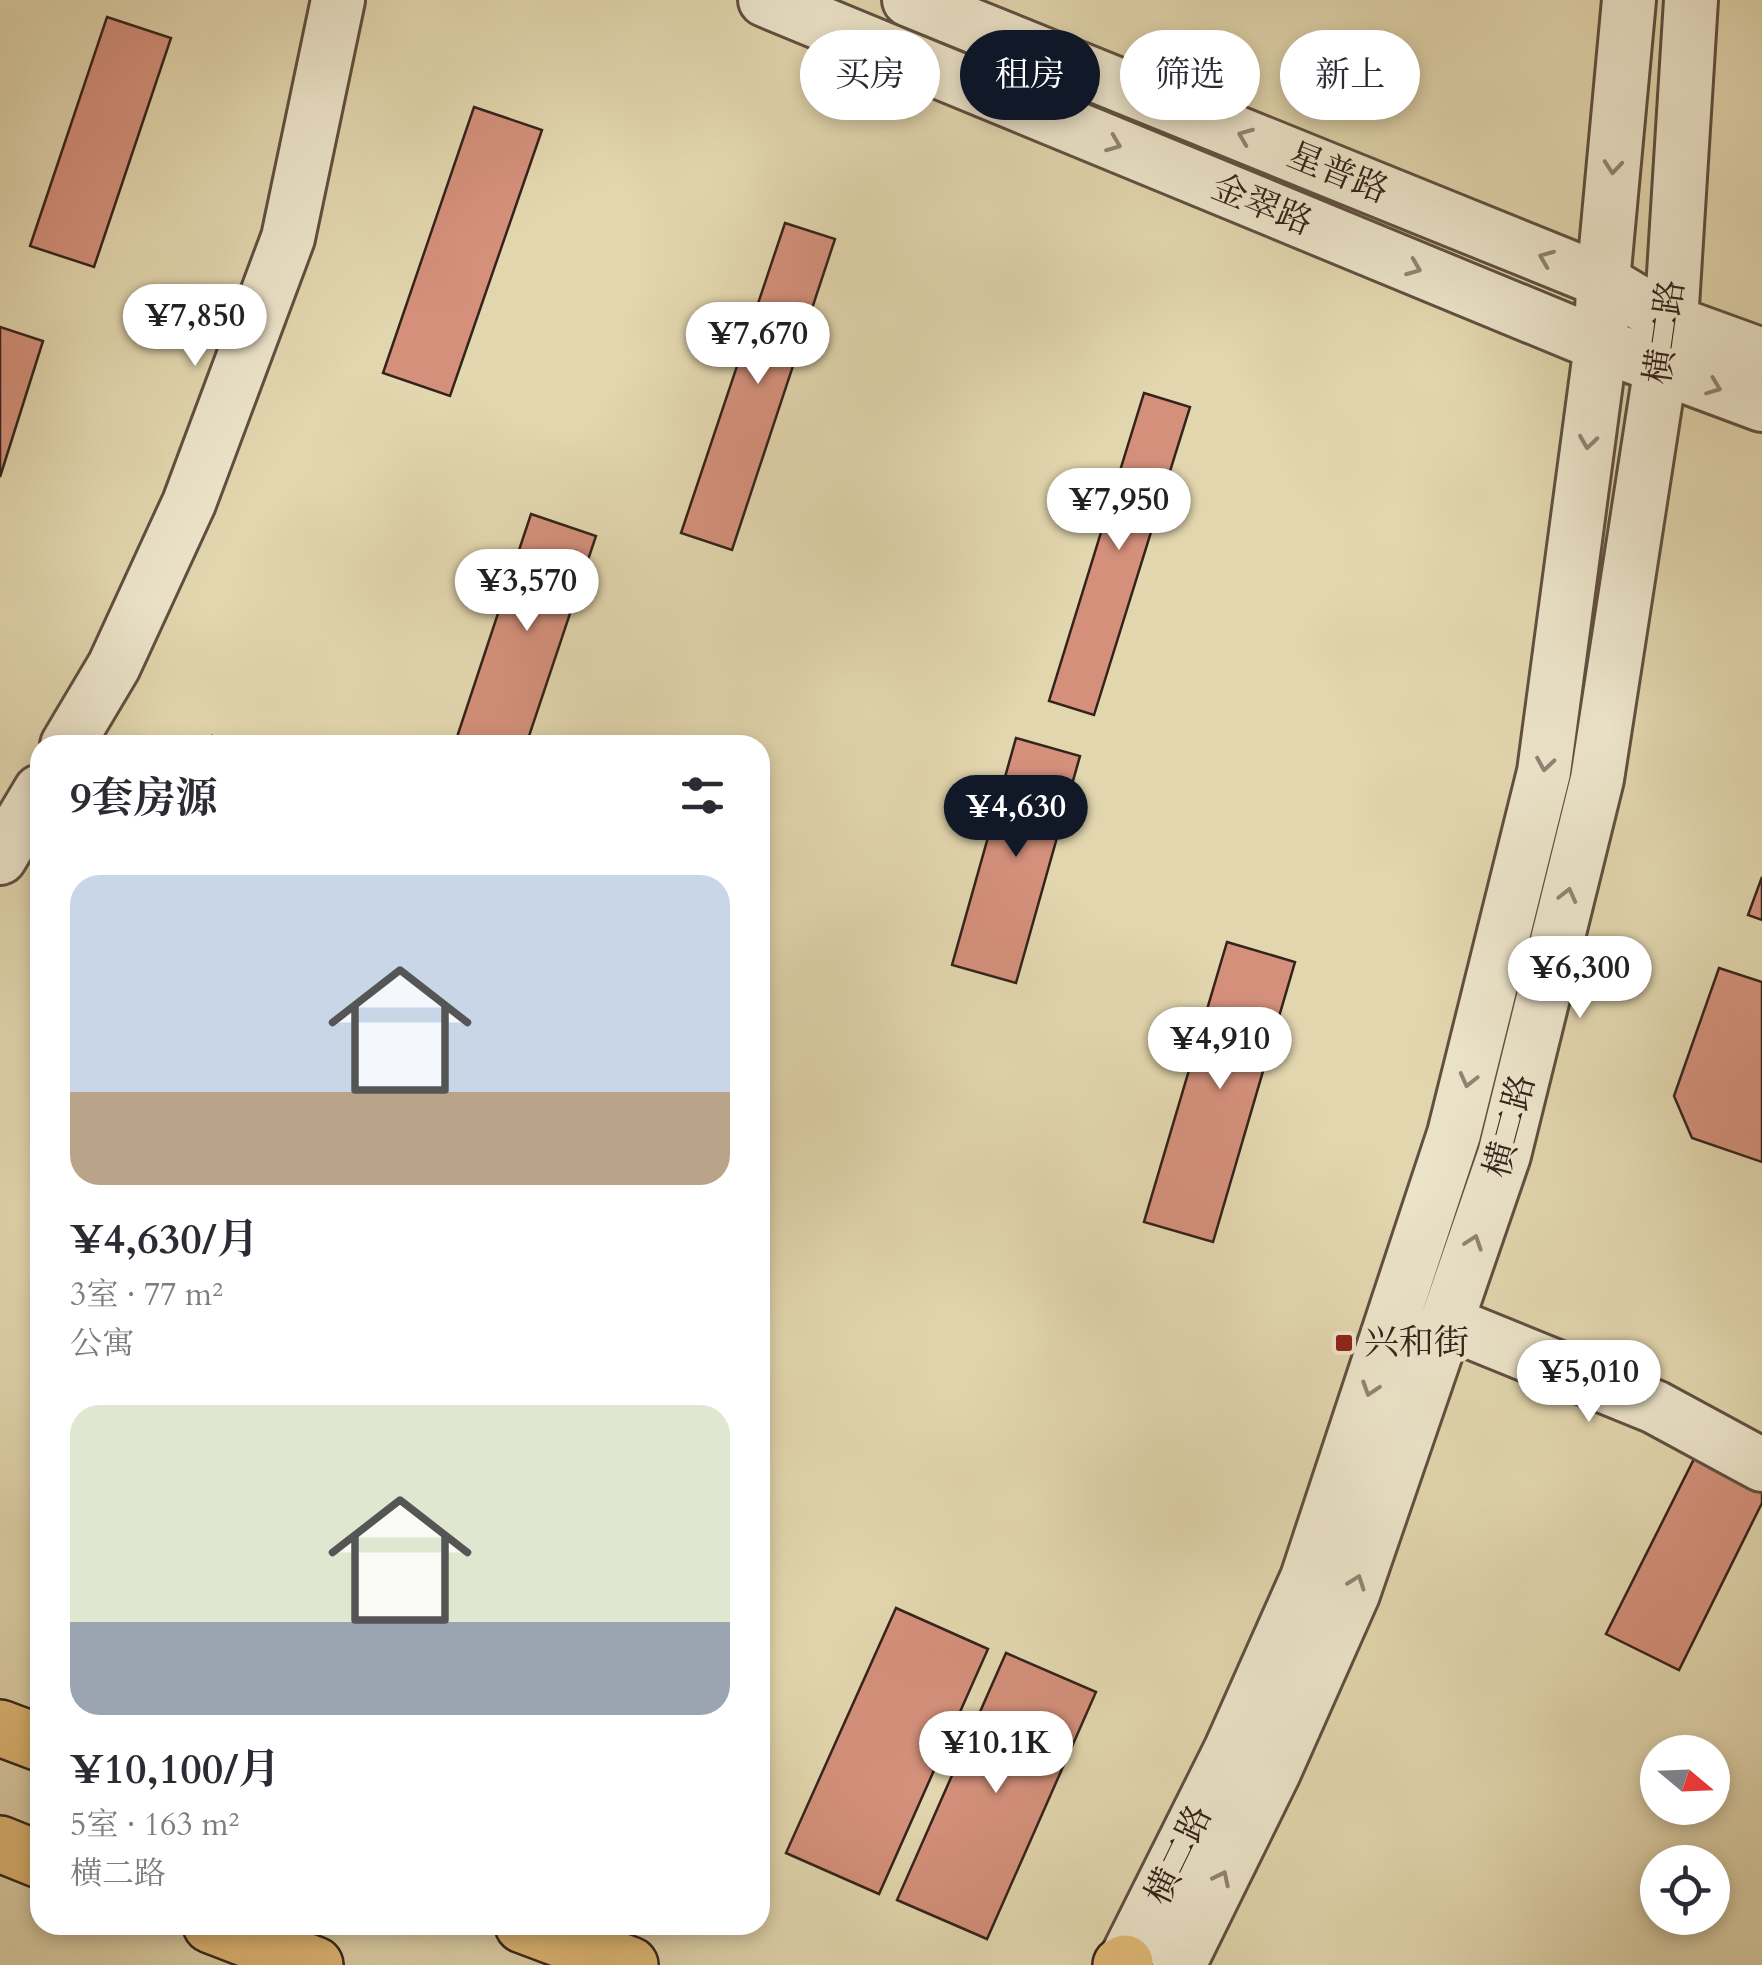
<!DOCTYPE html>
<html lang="zh">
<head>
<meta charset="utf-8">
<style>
  :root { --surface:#fff; --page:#f2f2f3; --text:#2b2b33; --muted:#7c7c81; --accent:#111827 }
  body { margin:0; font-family:Cardo,"Noto Serif SC",serif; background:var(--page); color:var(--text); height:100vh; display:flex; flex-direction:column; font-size:38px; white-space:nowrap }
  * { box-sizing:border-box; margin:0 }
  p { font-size:32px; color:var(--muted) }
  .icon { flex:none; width:55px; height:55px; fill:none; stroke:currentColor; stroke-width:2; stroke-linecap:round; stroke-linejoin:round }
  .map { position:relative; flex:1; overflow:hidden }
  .side { position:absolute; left:30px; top:735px; width:740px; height:1200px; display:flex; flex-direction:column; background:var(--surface); border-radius:30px; box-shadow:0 5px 15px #0003 }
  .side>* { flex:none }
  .hud { position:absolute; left:800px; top:30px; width:810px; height:90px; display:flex; gap:20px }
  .needle { width:65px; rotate:109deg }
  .buttons { position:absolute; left:1640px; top:1735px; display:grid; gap:20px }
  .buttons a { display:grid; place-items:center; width:90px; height:90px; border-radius:50%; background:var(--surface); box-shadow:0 5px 15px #0003; font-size:50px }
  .price { position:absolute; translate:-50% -85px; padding:0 22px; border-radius:35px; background:#fff; color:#222; font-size:32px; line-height:65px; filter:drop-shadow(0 2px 5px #0008) }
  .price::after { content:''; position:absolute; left:50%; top:60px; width:30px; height:22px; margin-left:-15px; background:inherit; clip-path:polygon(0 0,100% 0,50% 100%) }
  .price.current { background:var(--accent); color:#fff }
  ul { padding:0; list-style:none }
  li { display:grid; align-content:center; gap:20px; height:530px; padding:0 40px }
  li span { display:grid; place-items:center; height:310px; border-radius:30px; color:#555 }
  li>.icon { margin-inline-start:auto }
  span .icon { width:180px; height:180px; fill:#fffc; stroke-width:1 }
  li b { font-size:42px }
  h2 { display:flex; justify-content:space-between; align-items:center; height:120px; padding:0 40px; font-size:42px }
  .pill { padding:0 35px; border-radius:45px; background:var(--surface); box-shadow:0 5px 15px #0003; font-size:35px; line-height:90px }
  .pill.current { background:var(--accent); color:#fff }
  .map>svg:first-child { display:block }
  .building { fill:#d4907b; stroke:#34231c; stroke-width:2.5 }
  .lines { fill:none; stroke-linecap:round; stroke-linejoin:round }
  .minor-casing { stroke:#605040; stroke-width:58 }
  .highway-casing { stroke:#34231c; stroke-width:60 }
  .minor { stroke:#ece4ca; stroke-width:52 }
  .highway { stroke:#e1bb77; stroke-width:55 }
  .oneway { stroke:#908473 }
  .poi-dot { fill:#8f2418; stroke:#ece4ca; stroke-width:4 }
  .labels { text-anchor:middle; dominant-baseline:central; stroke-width:10; stroke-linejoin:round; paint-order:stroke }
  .street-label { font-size:35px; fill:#34231c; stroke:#ece4ca }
  .poi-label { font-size:35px; fill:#34231c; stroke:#ece4ca; text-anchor:start }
</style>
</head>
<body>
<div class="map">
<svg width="1762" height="1965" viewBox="0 0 1762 1965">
  <rect width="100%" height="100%" fill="#e2d6ae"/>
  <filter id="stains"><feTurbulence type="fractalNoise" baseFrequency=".002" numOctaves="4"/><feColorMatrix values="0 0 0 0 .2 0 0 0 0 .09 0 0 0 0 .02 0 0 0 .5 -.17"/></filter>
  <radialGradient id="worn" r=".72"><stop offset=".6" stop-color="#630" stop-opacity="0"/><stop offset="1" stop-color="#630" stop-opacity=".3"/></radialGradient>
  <!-- building -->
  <path class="building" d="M107,17l64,21 -77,229 -64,-21z
    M474,107l68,23 -92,266 -67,-23z
    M785,223l50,16 -103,311 -51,-17z
    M0,327l43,14 -43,136z
    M1144,393l46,14 -96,308 -45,-14z
    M531,514l65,22 -70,209h-46l-23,-8z
    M212,736l31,9h-34z
    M1016,738l64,18 -64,227 -64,-18z
    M1762,877v43l-14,-5z
    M1227,942l68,20 -82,280 -69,-20z
    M1719,968l43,14v180l-70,-24 -18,-42z
    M1698,1451l64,31v21l-83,167 -73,-36z
    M896,1608l92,41 -109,245 -93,-41z
    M1006,1653l90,39 -109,247 -90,-39z"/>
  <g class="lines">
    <defs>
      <path id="minor" d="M765,0l836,345 161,60
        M909,0l694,281 68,41 91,33
        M67,745l47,-79 75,-163 99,-265 50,-238
        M0,858l40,-67
        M1446,1322l209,85 107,58
        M1123,1965l107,-214 77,-173 147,-444 90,-362 57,-427 2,-64 26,-281
        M1179,1965l95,-193 79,-178 151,-439 93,-376 64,-413 10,-44 20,-322"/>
      <path id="highway" d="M0,1728l40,15
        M0,1844l40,16
        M211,1925l104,40
        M523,1925l107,40
        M1121,1965l4,-2"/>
    </defs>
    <!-- minor casing -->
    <use href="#minor" class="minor-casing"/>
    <!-- highway casing -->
    <use href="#highway" class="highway-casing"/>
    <!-- minor -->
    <use href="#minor" class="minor"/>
    <!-- highway -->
    <use href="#highway" class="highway"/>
  </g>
  <!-- one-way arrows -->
  <defs><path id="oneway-chevron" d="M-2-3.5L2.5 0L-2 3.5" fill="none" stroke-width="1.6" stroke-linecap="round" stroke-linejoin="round" transform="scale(2.5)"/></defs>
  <g class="oneway">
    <use href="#oneway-chevron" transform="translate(1245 136) rotate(-158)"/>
    <use href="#oneway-chevron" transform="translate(1114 144) rotate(22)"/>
    <use href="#oneway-chevron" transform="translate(1613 167) rotate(95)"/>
    <use href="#oneway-chevron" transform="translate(1546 258) rotate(-158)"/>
    <use href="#oneway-chevron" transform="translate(1414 268) rotate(22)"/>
    <use href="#oneway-chevron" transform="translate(1714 387) rotate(21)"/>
    <use href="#oneway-chevron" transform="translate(1588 442) rotate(98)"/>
    <use href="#oneway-chevron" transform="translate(1545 764) rotate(99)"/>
    <use href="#oneway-chevron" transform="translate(1568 895) rotate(-76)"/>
    <use href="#oneway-chevron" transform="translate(1468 1080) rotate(104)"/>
    <use href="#oneway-chevron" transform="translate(1474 1242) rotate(-71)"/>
    <use href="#oneway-chevron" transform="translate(1370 1389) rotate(108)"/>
    <use href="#oneway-chevron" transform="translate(1357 1582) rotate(-70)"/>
    <use href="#oneway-chevron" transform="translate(1222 1878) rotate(-64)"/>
  </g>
  <!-- markers -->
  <rect class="poi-dot" x="1334" y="1333" width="20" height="20" rx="5"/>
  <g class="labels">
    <!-- street labels -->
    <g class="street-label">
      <text transform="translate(1338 173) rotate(22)">星普路</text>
      <text transform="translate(1262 205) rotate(22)">金翠路</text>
      <text transform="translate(1665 332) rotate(-82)">横二路</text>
      <text transform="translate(1510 1126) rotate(-75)">横二路</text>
      <text transform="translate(1179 1855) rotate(-64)">横二路</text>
    </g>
    <!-- poi labels -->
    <g class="poi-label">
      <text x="1364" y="1343">兴和街</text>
    </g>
  </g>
  <rect width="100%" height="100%" filter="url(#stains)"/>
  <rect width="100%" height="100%" fill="url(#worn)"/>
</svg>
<div class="buttons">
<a><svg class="needle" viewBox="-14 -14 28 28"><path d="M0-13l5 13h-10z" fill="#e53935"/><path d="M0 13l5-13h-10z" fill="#7c7c81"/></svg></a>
<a><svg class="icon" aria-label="locate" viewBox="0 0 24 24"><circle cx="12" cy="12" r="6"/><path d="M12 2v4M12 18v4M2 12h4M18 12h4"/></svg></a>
</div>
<b class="price" style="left:195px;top:369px">¥7,850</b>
<b class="price" style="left:758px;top:387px">¥7,670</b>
<b class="price" style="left:1119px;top:553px">¥7,950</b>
<b class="price" style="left:527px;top:634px">¥3,570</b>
<b class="price current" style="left:1016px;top:860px">¥4,630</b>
<b class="price" style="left:1580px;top:1021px">¥6,300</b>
<b class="price" style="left:1220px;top:1092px">¥4,910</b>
<b class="price" style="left:1589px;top:1425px">¥5,010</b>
<b class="price" style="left:996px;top:1796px">¥10.1K</b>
<div class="hud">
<a class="pill">买房</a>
<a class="pill current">租房</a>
<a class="pill">筛选</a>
<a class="pill">新上</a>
</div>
<section class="side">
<h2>9套房源<svg class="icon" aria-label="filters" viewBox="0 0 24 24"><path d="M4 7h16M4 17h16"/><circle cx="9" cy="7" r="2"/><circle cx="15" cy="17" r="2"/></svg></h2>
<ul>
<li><span style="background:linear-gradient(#c9d6e8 70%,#b9a48a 0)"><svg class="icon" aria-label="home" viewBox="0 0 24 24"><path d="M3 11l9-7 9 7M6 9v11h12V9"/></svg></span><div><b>¥4,630/月</b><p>3室 · 77 m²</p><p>公寓</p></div></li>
<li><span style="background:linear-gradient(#dfe7d0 70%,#9aa5b1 0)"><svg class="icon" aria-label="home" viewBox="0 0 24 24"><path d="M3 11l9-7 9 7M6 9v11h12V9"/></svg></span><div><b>¥10,100/月</b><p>5室 · 163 m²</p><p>横二路</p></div></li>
</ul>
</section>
</div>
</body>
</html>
